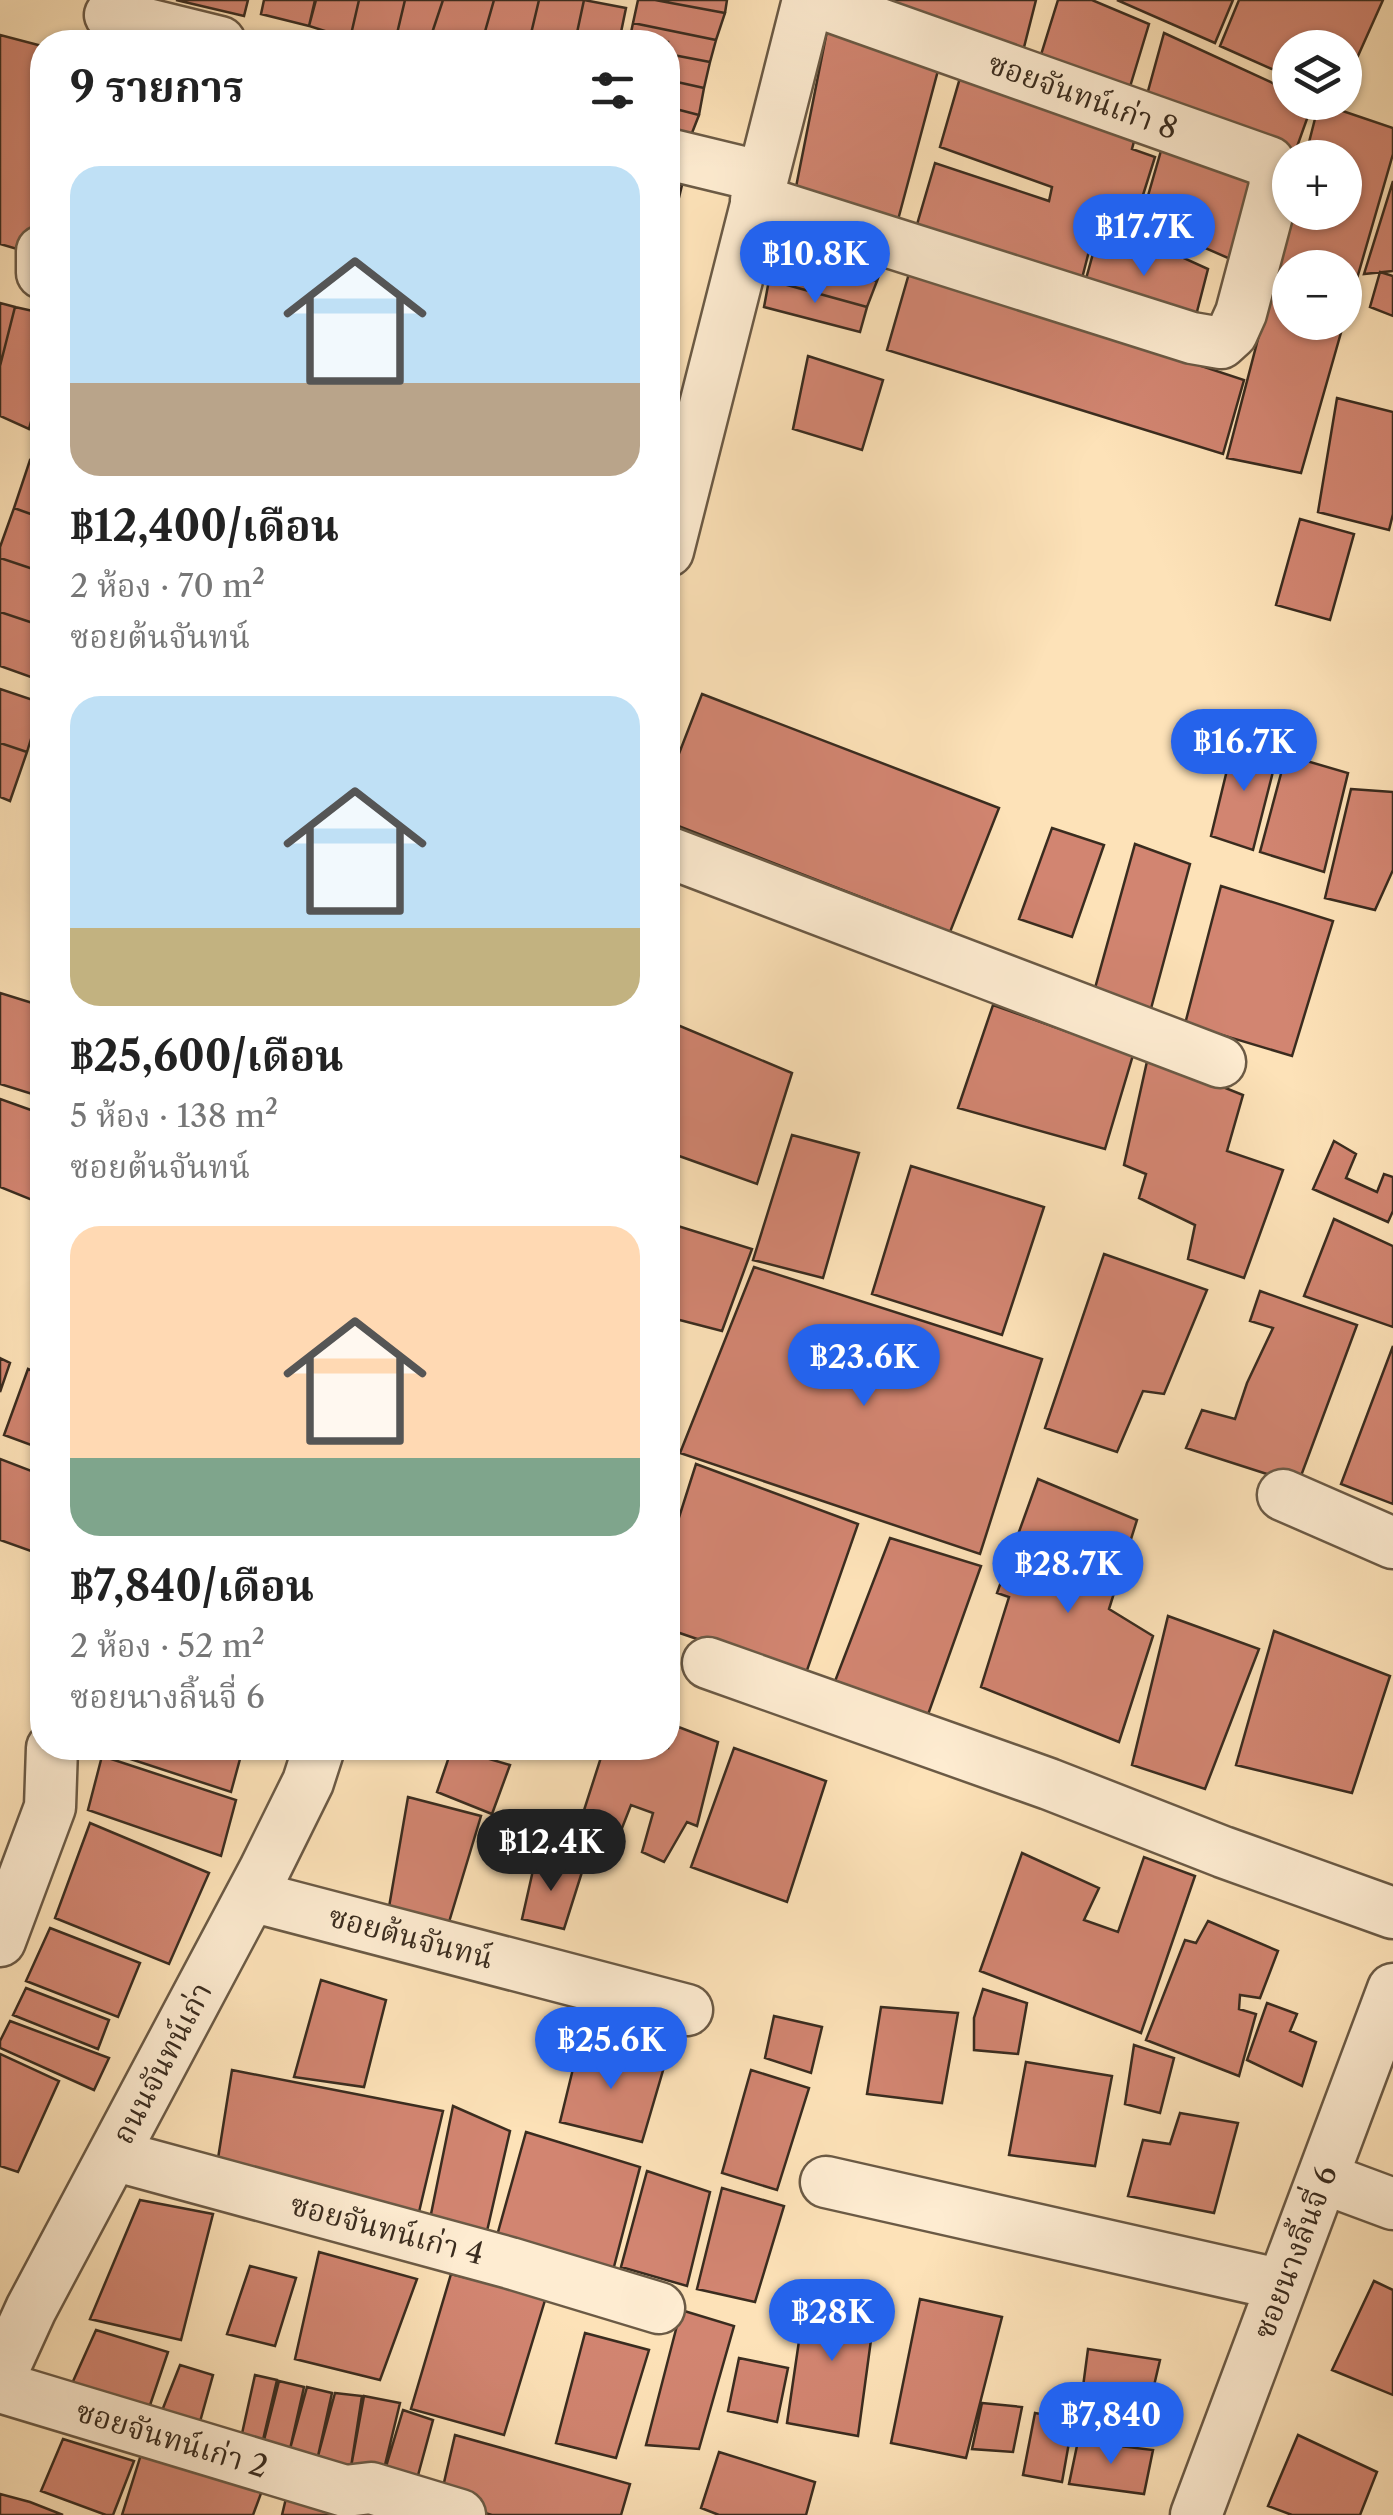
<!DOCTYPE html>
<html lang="th">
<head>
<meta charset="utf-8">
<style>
  :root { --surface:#fff; --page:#f6f6f6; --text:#222; --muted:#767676; --accent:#2563eb }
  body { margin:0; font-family:"Libre Caslon Text","Noto Serif Thai",serif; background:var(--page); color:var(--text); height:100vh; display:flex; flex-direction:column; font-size:38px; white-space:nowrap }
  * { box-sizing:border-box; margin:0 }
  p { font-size:32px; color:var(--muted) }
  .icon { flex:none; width:55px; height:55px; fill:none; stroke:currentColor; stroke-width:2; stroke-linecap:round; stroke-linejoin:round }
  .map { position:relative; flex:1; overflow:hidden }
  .sheet { position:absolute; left:30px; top:30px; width:650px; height:1730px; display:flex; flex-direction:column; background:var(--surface); border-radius:40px; box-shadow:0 2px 8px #0004 }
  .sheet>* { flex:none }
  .tools { position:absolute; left:1272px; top:30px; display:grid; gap:20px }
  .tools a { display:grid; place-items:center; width:90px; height:90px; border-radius:50%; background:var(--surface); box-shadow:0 2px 8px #0004; font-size:50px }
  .price { position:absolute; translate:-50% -85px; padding:0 22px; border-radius:35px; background:var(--accent); color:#fff; font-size:32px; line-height:65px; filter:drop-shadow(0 2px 5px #0008) }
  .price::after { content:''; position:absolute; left:50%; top:60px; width:30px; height:22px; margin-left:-15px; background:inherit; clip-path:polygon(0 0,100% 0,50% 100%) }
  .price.active { background:#222; color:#fff }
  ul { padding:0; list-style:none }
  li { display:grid; align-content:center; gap:20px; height:530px; padding:0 40px }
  li span { display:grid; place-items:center; height:310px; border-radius:30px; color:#555 }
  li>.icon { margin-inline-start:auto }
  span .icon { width:180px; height:180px; fill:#fffc; stroke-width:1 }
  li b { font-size:42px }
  h2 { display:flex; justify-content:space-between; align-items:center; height:120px; padding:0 40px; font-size:42px }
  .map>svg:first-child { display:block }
  .building { fill:#d28571; stroke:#3a2c1f; stroke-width:2.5 }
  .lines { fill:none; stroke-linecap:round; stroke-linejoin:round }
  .minor-casing { stroke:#6b5a45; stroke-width:55 }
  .minor { stroke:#feecd1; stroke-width:50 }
  .labels { text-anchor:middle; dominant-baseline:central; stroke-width:8; stroke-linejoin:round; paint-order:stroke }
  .street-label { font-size:30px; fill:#3a2c1f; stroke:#feecd1 }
</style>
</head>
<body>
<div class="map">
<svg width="1393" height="2515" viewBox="0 0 1393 2515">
  <rect width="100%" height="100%" fill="#fde2b8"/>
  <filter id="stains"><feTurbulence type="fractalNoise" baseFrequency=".002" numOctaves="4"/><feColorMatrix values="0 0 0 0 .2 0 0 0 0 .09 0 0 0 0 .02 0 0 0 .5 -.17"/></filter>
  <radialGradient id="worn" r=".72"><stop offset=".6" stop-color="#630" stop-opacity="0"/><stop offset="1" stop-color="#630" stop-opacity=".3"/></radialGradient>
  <!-- building -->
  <path class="building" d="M176,0h72l-4,16z
    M264,0h51l-6,26 -48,-12z
    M316,0h43l-9,39 -41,-13z
    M359,0h46l-10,42h-25l-20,-3z
    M405,0h38l-14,42h-34z
    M443,0h51l-12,42h-53z
    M494,0h45l-10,42h-47z
    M539,0h45l-9,42h-46z
    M584,0l42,8 -7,34h-44z
    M638,0h17l70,13 -9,27 -83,-17z
    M655,0h72l-2,13z
    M851,0h185l-15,59z
    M1058,0h34l57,24 -23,76 -90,-29z
    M1117,0h116l-18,43z
    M1239,0h144l-38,85v-37h-55v29l-70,-31z
    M829,21l111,42 -45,168 -102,-29z
    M633,23l83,17 -6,22 -42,-8v-12h-39z
    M1164,33l126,58v11h23l-20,56 -151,-45z
    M0,35l42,11 -1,210 -41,-12z
    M668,54l42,8 -6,26 -36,-8z
    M962,71l174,63 -4,15 23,8 -23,73 -34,-14 -20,78 -167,-49 24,-82 114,38 3,-14 -112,-40z
    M668,80l36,8 -5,27 -31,-8z
    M1319,103l74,25v26l-48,166v-52h-55v54h54l-43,151 -74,-15 64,-246h54v-54h-40z
    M668,107l31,8 -9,23 -22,-4z
    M1165,137l100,40 -30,84 -94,-41z
    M668,181l14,4 -6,25 -8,-2z
    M1393,181v90l-29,3z
    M1102,221l106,48 -16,62 -111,-34z
    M785,228l100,30 -8,23 -101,-22z
    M776,259l101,22 -10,26 -98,-27z
    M910,270l334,110 -21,74 -336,-104z
    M1380,272l13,4v40l-23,-9z
    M769,280l98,27 -7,25 -96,-25z
    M0,303l15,4 -15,59z
    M15,307l27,6v68l-13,48 -29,-13v-50z
    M808,356l75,24 -21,70 -69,-21z
    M42,381v51l-13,-3z
    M1337,398l56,14v102l-4,16 -71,-18z
    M30,460l12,4v54l-28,-10z
    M14,508l28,10v54l-42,-14v-11z
    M1300,519l54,15 -24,86 -54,-15z
    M0,558l42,14v54l-42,-14z
    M0,612l42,14v55l-42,-15z
    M0,689l42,14 -15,49 -27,-9z
    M702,694l297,114 -49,124 -282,-110v-40z
    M1235,737l43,15 -25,98 -42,-14z
    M0,743l27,9 -17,49 -10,-4z
    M1286,755l62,18 -24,99 -64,-20z
    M1351,789l42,3v78l-18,40 -50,-12z
    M1052,828l52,17 -32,92 -53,-18z
    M42,843v36l-9,-3z
    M1135,844l55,20 -41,152 -57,-17z
    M1221,886l112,35 -41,135 -107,-32z
    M0,993l42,13v91l-42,-13z
    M993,1005l140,50 -28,94 -147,-41z
    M668,1021l124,52 -35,111 -89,-32z
    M1148,1057l95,38 -16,56 56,19 -39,108 -56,-19 7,-34 -56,-27 7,-24 -22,-9z
    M0,1099l42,15v90l-42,-17z
    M792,1135l67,18 -36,125 -70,-18z
    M1334,1141l22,13 -10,24 31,14 7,-18 9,3v34l-5,11 -75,-33z
    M911,1166l133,41 -42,128 -130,-41z
    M1334,1219l59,27v81l-89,-31z
    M668,1223l84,26 -30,82 -54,-14z
    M1104,1254l103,36 -43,104 -21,-3 -26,61 -72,-24z
    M754,1267l288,92 -62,195 -300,-101z
    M1260,1291l97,34 -59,159 -112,-36 16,-38 33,9 12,-36 26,-55 -23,-7z
    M668,1326l9,3 -9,30z
    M1393,1346v158l-52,-20z
    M0,1358l10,5 -10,29z
    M28,1369l14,6v74l-38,-14z
    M0,1459l42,16v80l-42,-15z
    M696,1464l162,60 -53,152 -137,-47v-77z
    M1038,1479l99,41 -28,89 44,27 -34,106 -138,-55 28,-90 -12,-4z
    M890,1538l91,28 -56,157 -93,-34z
    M1168,1616l91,33 -54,140 -73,-24z
    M1274,1631l116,45 -38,117 -116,-28z
    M668,1723l50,19 -21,84 -10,-4 -23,40 -22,-10 11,-39 -22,-8 -16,41 -38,-14 27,-84h64z
    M97,1748h146l-12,44z
    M452,1748l58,17 -18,49 -55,-22z
    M734,1748l92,33 -39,121 -96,-35z
    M102,1756l134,44 -15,56 -133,-46z
    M408,1797l73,19 -32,106 -60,-15z
    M90,1823l119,50 -40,91 -114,-46z
    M1022,1853l77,35 -15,32 34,12 26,-75 51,19 -54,157 -161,-62z
    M536,1857l46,15 -18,57 -42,-10z
    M1208,1921l70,30 -18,47 -20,-3 -1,14 17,5 -17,62 -93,-36 39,-100 11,3z
    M50,1928l90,35 -22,54 -92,-36z
    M321,1980l65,20 -22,87 -70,-10z
    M26,1988l83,32 -11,29 -85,-34z
    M983,1989l44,14 -9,51 -44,-4v-32z
    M1267,2003l30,11 -7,17 26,11 -14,44 -55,-26z
    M881,2007l77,6 -16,90 -75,-9z
    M774,2016l48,11 -11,46 -46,-15z
    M10,2021l99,37 -15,32 -94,-42v-7z
    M580,2040l84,27 -22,75 -82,-20z
    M1134,2045l40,13 -14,55 -35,-9z
    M0,2054l59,27 -41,91 -18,-6z
    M1026,2062l86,14 -17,90 -86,-11z
    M232,2070l211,41 -24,101 -203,-41z
    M751,2070l58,18 -32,102 -55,-17z
    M453,2106l57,25 -23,100 -57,-12z
    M1180,2113l58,10 -24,90 -86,-17 15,-56 27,4z
    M526,2132l114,35 -30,115 -117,-32z
    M647,2171l63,21 -23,94 -66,-19z
    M722,2188l62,18 -29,96 -58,-13z
    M140,2200l73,14 -32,126 -91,-21z
    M319,2252l98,27 -37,101 -85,-21z
    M250,2266l46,12 -21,68 -48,-12z
    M451,2274l95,23 -42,138 -93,-26z
    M1374,2281l19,9v105l-61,-25z
    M806,2293l70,10 -18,133 -71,-13z
    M920,2299l82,18 -36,141 -75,-15z
    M681,2310l53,16 -35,123 -53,-4z
    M96,2330l72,22 -23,68 -79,-23z
    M585,2333l64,17 -33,108 -60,-15z
    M1088,2349l72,11 -19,81 -64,-9z
    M739,2358l49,10 -11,54 -49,-11z
    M180,2365l33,10 -17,61 -40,-10z
    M255,2375l22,5 -15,64 -21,-6z
    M279,2381l25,6 -14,62 -27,-5z
    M307,2387l25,6 -14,63 -28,-7z
    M335,2393l27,3 -11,71 -33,-11z
    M364,2396l36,7 -16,66 -33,-2z
    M982,2403l40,4 -9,45 -41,-3z
    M403,2410l30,10 -16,59 -32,-9z
    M1035,2413l38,7 -11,62 -39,-7z
    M455,2435l175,49 -9,31h-129l-52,-15z
    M1298,2435l79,37 -17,43h-68l-24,-9z
    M63,2439l71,22 -21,54h-7l-65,-24z
    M1078,2441l75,9 -9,44 -75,-10z
    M144,2445l119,43 -10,27h-131z
    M719,2452l96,30 -9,33h-87l-18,-7z
    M0,2494l30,8 33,13h-63z
    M287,2494l50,14 -2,7h-53z"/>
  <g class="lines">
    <defs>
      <path id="minor" d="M110,15l110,27
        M668,154l95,23
        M756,200l436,138 29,5 11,-10 9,-20 34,-128 -2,-16 -4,-7 -457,-162
        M42,251v22
        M668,551l140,-551
        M668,852l552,210
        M1283,1495l110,48
        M708,1663l341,121 174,68 170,61
        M251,1896l436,114
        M0,1941l50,-134 2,-59
        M113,2155l397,108 149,45
        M1323,2178l70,26
        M826,2182l456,103
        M0,2377l31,-68 233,-438 44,-89 11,-34
        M0,2387l345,104 26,-3 89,27
        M1196,2515l197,-526"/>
    </defs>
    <!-- minor casing -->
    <use href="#minor" class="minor-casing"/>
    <!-- minor -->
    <use href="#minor" class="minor"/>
  </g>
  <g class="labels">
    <!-- street labels -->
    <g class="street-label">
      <text transform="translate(1083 96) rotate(20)">ซอยจันทน์เก่า 8</text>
      <text transform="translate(411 1937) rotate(15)">ซอยต้นจันทน์</text>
      <text transform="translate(162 2063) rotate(-62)">ถนนจันทน์เก่า</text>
      <text transform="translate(387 2229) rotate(15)">ซอยจันทน์เก่า 4</text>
      <text transform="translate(1295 2252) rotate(-69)">ซอยนางลิ้นจี่ 6</text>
      <text transform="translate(172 2439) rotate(17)">ซอยจันทน์เก่า 2</text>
    </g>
  </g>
  <rect width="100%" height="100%" filter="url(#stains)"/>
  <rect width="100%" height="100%" fill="url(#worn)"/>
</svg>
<div class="tools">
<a><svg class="icon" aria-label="layers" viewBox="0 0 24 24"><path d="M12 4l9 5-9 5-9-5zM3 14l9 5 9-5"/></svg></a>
<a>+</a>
<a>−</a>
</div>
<b class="price" style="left:1144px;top:279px">฿17.7K</b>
<b class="price" style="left:815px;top:306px">฿10.8K</b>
<b class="price" style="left:1244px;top:794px">฿16.7K</b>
<b class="price" style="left:864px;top:1409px">฿23.6K</b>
<b class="price" style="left:1068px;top:1616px">฿28.7K</b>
<b class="price active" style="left:551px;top:1894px">฿12.4K</b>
<b class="price" style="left:611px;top:2092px">฿25.6K</b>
<b class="price" style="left:832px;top:2364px">฿28K</b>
<b class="price" style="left:1111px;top:2467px">฿7,840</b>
<section class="sheet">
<h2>9 รายการ<svg class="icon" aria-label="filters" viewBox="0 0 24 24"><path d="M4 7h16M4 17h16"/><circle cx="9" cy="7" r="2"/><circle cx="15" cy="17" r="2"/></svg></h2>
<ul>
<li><span style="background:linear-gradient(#bfe0f5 70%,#b9a48a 0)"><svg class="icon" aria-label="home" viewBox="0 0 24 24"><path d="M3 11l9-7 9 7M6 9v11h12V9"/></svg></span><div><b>฿12,400/เดือน</b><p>2 ห้อง · 70 m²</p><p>ซอยต้นจันทน์</p></div></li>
<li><span style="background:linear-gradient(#bfe0f5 75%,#c2b280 0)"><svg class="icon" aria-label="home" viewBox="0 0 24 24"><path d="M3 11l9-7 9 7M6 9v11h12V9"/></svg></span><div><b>฿25,600/เดือน</b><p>5 ห้อง · 138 m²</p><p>ซอยต้นจันทน์</p></div></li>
<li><span style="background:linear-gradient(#ffd9b3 75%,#7fa58c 0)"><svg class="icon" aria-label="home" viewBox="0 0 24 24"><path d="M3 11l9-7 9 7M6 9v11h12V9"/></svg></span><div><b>฿7,840/เดือน</b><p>2 ห้อง · 52 m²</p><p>ซอยนางลิ้นจี่ 6</p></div></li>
</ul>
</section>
</div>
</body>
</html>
